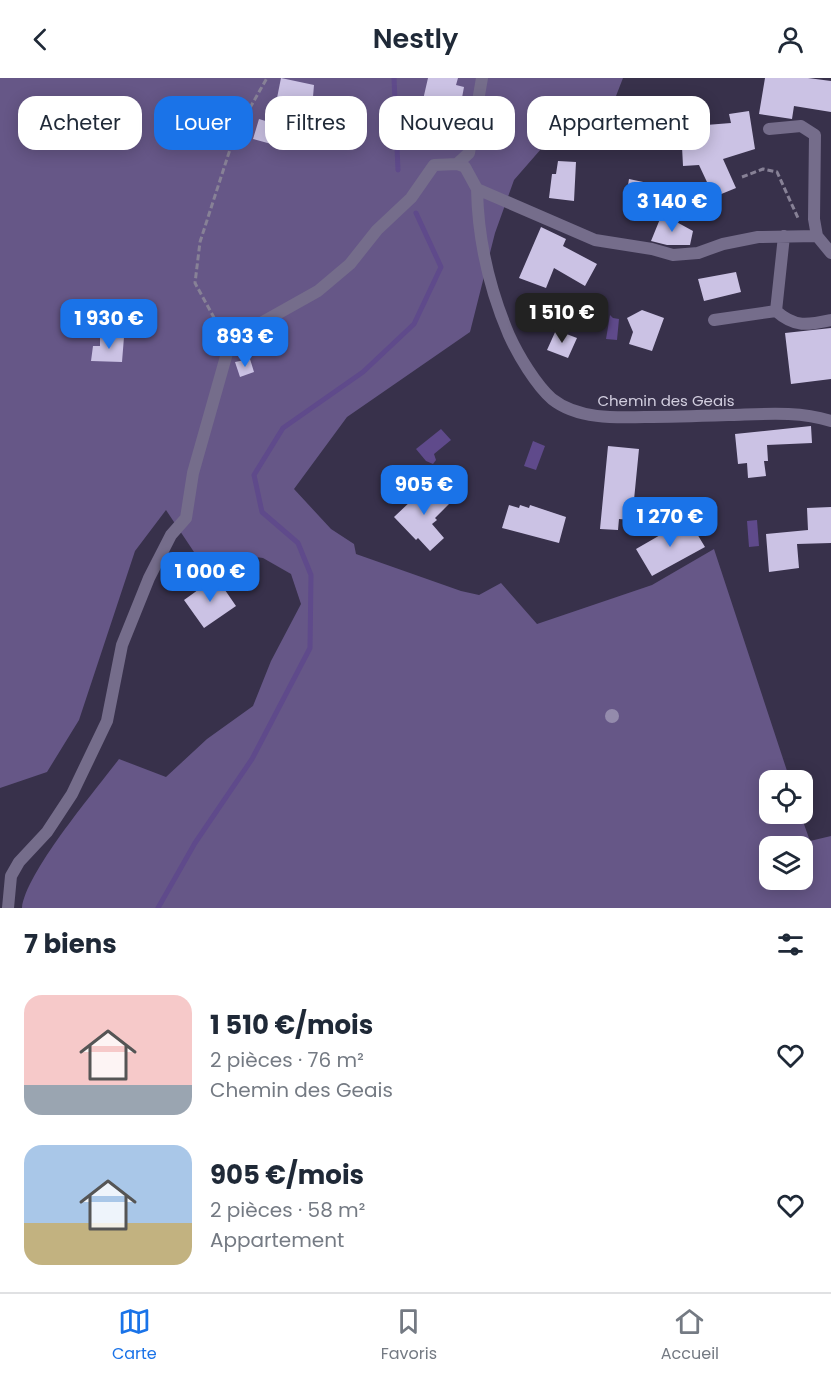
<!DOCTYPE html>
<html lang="fr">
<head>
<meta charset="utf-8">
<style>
  :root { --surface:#fff; --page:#f2f2f3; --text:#1f2937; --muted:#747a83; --line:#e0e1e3; --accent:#1a73e8 }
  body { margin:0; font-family:Poppins,sans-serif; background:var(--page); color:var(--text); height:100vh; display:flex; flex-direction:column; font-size:22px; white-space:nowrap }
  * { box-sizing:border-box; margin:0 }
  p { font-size:20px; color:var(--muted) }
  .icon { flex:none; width:33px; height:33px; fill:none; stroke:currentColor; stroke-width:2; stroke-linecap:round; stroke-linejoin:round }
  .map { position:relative; height:830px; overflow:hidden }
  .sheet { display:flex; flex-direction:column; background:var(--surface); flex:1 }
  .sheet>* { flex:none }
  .hud { position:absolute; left:18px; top:18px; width:795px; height:54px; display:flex; gap:12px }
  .fabs { position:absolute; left:759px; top:692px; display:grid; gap:12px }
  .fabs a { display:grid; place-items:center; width:54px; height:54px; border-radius:12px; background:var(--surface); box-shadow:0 3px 15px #0003; font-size:30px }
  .price { position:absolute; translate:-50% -51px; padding:0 14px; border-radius:12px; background:var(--accent); color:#fff; font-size:20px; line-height:39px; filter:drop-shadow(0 2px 3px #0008) }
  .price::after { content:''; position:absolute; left:50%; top:36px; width:18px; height:14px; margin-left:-9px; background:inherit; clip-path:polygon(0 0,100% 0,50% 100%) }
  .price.selected { background:#222; color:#fff }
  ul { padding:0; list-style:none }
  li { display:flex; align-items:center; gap:18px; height:150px; padding:0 24px }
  li span { display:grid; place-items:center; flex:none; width:168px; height:120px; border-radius:18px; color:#555 }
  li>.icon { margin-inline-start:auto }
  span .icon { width:72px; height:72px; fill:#fffc; stroke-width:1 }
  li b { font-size:26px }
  h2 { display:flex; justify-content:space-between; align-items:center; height:72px; padding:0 24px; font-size:26px }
  .chip { padding:0 21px; border-radius:18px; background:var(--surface); box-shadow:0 3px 15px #0003; font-size:21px; line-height:54px }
  .chip.selected { background:var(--accent); color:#fff }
  header { display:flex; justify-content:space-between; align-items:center; height:78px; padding:0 24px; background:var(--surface); font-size:27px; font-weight:600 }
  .dock { display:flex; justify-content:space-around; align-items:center; height:84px; border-top:2px solid var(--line); background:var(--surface); font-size:16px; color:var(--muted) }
  .dock a { display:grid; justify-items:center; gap:3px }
  .dock .selected { color:var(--accent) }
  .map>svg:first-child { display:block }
  .green { fill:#665787; fill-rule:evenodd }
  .water { fill:#5f4a8b }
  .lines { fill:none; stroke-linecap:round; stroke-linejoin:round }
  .stream { stroke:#5f4a8b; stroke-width:5 }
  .building { fill:#cbc2e4 }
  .path { stroke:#878196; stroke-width:3; stroke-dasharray:6 3; stroke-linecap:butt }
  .street { stroke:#756d8b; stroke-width:12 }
  .tree { fill:#948bac }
  .labels { text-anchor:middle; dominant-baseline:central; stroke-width:6; stroke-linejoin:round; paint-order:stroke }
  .street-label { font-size:15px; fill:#d2cedf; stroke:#38314b }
</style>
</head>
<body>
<header><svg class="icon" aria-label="back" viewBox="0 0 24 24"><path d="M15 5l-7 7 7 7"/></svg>Nestly<svg class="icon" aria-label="person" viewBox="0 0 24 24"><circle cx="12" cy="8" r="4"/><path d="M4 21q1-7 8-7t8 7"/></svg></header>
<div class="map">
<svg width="831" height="830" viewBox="0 0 831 830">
  <rect width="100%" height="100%" fill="#38314b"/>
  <!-- green -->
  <path class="green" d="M0,0h623l-7,18 -27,37 -48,16 -27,31 -19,53 -25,99 -123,85 -53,72 37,40 23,15 2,10 105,37 18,4 22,-12 36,41 115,-39 62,-36 76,231h-20v33h30l10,28 21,-5v72h-809c4,-36 73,-117 97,-149l47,18 41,-38 46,-33 18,-45 30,-57 -10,-30 -28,-16 -46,-6h-23l-28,-42 -31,41 -56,169 -32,52 -47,16zM770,768h32v33h-32z"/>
  <!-- water -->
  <path class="water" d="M610,237l3,3 6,1 -2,21 -11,-1z
    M441,351l10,11 -17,14 2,6 -3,4 -7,-3 -10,-12z
    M533,363l12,5 -9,24 -12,-4z
    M757,442l2,26 -10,1 -2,-26z"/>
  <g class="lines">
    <!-- stream -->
    <path class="stream" d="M394,0l4,92
      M158,830l37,-65 57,-84 58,-111 1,-73 -13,-32 -36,-31 -8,-37 29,-47 80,-56 51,-48 27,-57 -25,-54"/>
  </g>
  <!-- building -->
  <path class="building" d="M281,0l33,7 -3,36 -10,-1 -8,30 -40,-11 6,-20 13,4z
    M428,0h30l-2,7 8,2 -3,16 -9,-1 -5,23 -24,-5 -3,-7z
    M765,0h43l23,3v31l-37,-6 -2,13 -33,-5z
    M749,33l6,38 -32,10 13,29 -22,9 -15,-32 -16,1 -2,-39 50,-4 -2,-9z
    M558,83l18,1 -2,39 -25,-3 3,-24h4z
    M629,101l19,4 -5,30 -19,-4z
    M662,136l31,17 -3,14h-23l-16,-4z
    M541,149l25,12 -3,7 34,18 -12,22 -31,-18 -8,20 -27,-10z
    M736,194l5,20 -37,9 -6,-22z
    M642,232l22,8 -12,33 -23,-7 4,-12 -6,-14z
    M831,250v51l-40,5 -6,-51z
    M556,252l21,8 -9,20 -21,-8z
    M100,257l24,2 -2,25 -31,-1 2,-15h7z
    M250,281l4,13 -14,5 -5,-15z
    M811,348l1,17 -45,2 1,16h-4l2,15 -18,2 -1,-15 -9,1 -3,-30z
    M608,368l31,3 -7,71 -13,-1 -1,11 -18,-1z
    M430,405l8,8 1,-2 12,13 -16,16 2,2 -5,4 12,14 -14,13 -12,-13 -2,2 -22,-23z
    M509,427l10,3 1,-3 9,3 1,-3 36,12 -7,26 -57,-15z
    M831,429v36l-34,1 2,24 -30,4 -3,-38 42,-4 -1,-22z
    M688,441l17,28 -53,29 -16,-27z
    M216,499l20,29 -32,22 -20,-28z"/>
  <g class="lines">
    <!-- path -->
    <path class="path" d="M742,99l21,-8 14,3 21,46
      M223,256l-28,-51 5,-41 35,-108 32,-56"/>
    <!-- street -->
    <path class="street" d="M769,51l32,-3 14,9 -1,84 3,17 14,17
      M457,86l12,-11 13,-75
      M477,111c1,52 12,99 32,146 9,20 27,50 43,64 25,20 63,19 93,18 29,0 57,-1 86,-2 34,-1 68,-4 100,6
      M784,158l-8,75c19,17 32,14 55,9
      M714,242l62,-9
      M8,830l3,-32 8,-14 28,-30 25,-38 35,-73 15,-76 27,-67 22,-43 15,-17 7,-45 36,-127 14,-13 75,-42 32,-27 27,-34 34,-32 23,-33 23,-1 8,3 12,22 118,51 57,9 21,6 25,-2 25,-9 35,-7 59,-1"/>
  </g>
  <!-- trees -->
  <circle class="tree" cx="612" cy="638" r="7"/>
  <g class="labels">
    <!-- street labels -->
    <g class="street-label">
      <text x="666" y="322">Chemin des Geais</text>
    </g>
  </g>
</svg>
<div class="fabs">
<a><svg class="icon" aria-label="locate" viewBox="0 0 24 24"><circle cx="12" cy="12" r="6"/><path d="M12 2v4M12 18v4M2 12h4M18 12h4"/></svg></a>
<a><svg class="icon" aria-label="layers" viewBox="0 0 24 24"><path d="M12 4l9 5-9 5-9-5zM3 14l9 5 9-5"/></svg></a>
</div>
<b class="price" style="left:672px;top:155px">3 140 €</b>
<b class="price selected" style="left:562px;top:266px">1 510 €</b>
<b class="price" style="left:109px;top:272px">1 930 €</b>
<b class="price" style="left:245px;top:290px">893 €</b>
<b class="price" style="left:424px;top:438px">905 €</b>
<b class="price" style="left:670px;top:470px">1 270 €</b>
<b class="price" style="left:210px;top:525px">1 000 €</b>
<div class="hud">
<a class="chip">Acheter</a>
<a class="chip selected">Louer</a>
<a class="chip">Filtres</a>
<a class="chip">Nouveau</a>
<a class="chip">Appartement</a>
</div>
</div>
<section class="sheet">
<h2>7 biens<svg class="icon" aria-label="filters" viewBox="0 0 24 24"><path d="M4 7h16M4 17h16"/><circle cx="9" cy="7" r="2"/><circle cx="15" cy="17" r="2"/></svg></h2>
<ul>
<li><span style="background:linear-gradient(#f6c9c9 75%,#9aa5b1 0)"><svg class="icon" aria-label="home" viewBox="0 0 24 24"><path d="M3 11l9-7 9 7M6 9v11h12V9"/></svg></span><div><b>1 510 €/mois</b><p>2 pièces · 76 m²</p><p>Chemin des Geais</p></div><svg class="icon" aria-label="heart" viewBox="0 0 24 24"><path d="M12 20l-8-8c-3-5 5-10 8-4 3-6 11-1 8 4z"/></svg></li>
<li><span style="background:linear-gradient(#a9c7e8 65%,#c2b280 0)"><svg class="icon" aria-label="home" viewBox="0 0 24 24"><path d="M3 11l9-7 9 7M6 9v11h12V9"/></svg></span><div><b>905 €/mois</b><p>2 pièces · 58 m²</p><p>Appartement</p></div><svg class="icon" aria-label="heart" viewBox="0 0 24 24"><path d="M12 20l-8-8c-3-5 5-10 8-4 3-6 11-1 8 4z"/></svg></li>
</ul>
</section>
<nav class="dock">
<a class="selected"><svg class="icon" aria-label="map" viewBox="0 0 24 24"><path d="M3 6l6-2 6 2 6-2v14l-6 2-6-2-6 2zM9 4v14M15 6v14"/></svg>Carte</a>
<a><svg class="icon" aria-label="saved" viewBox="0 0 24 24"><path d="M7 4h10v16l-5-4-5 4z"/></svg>Favoris</a>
<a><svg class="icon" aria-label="home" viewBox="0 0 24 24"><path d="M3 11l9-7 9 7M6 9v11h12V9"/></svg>Accueil</a>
</nav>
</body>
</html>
